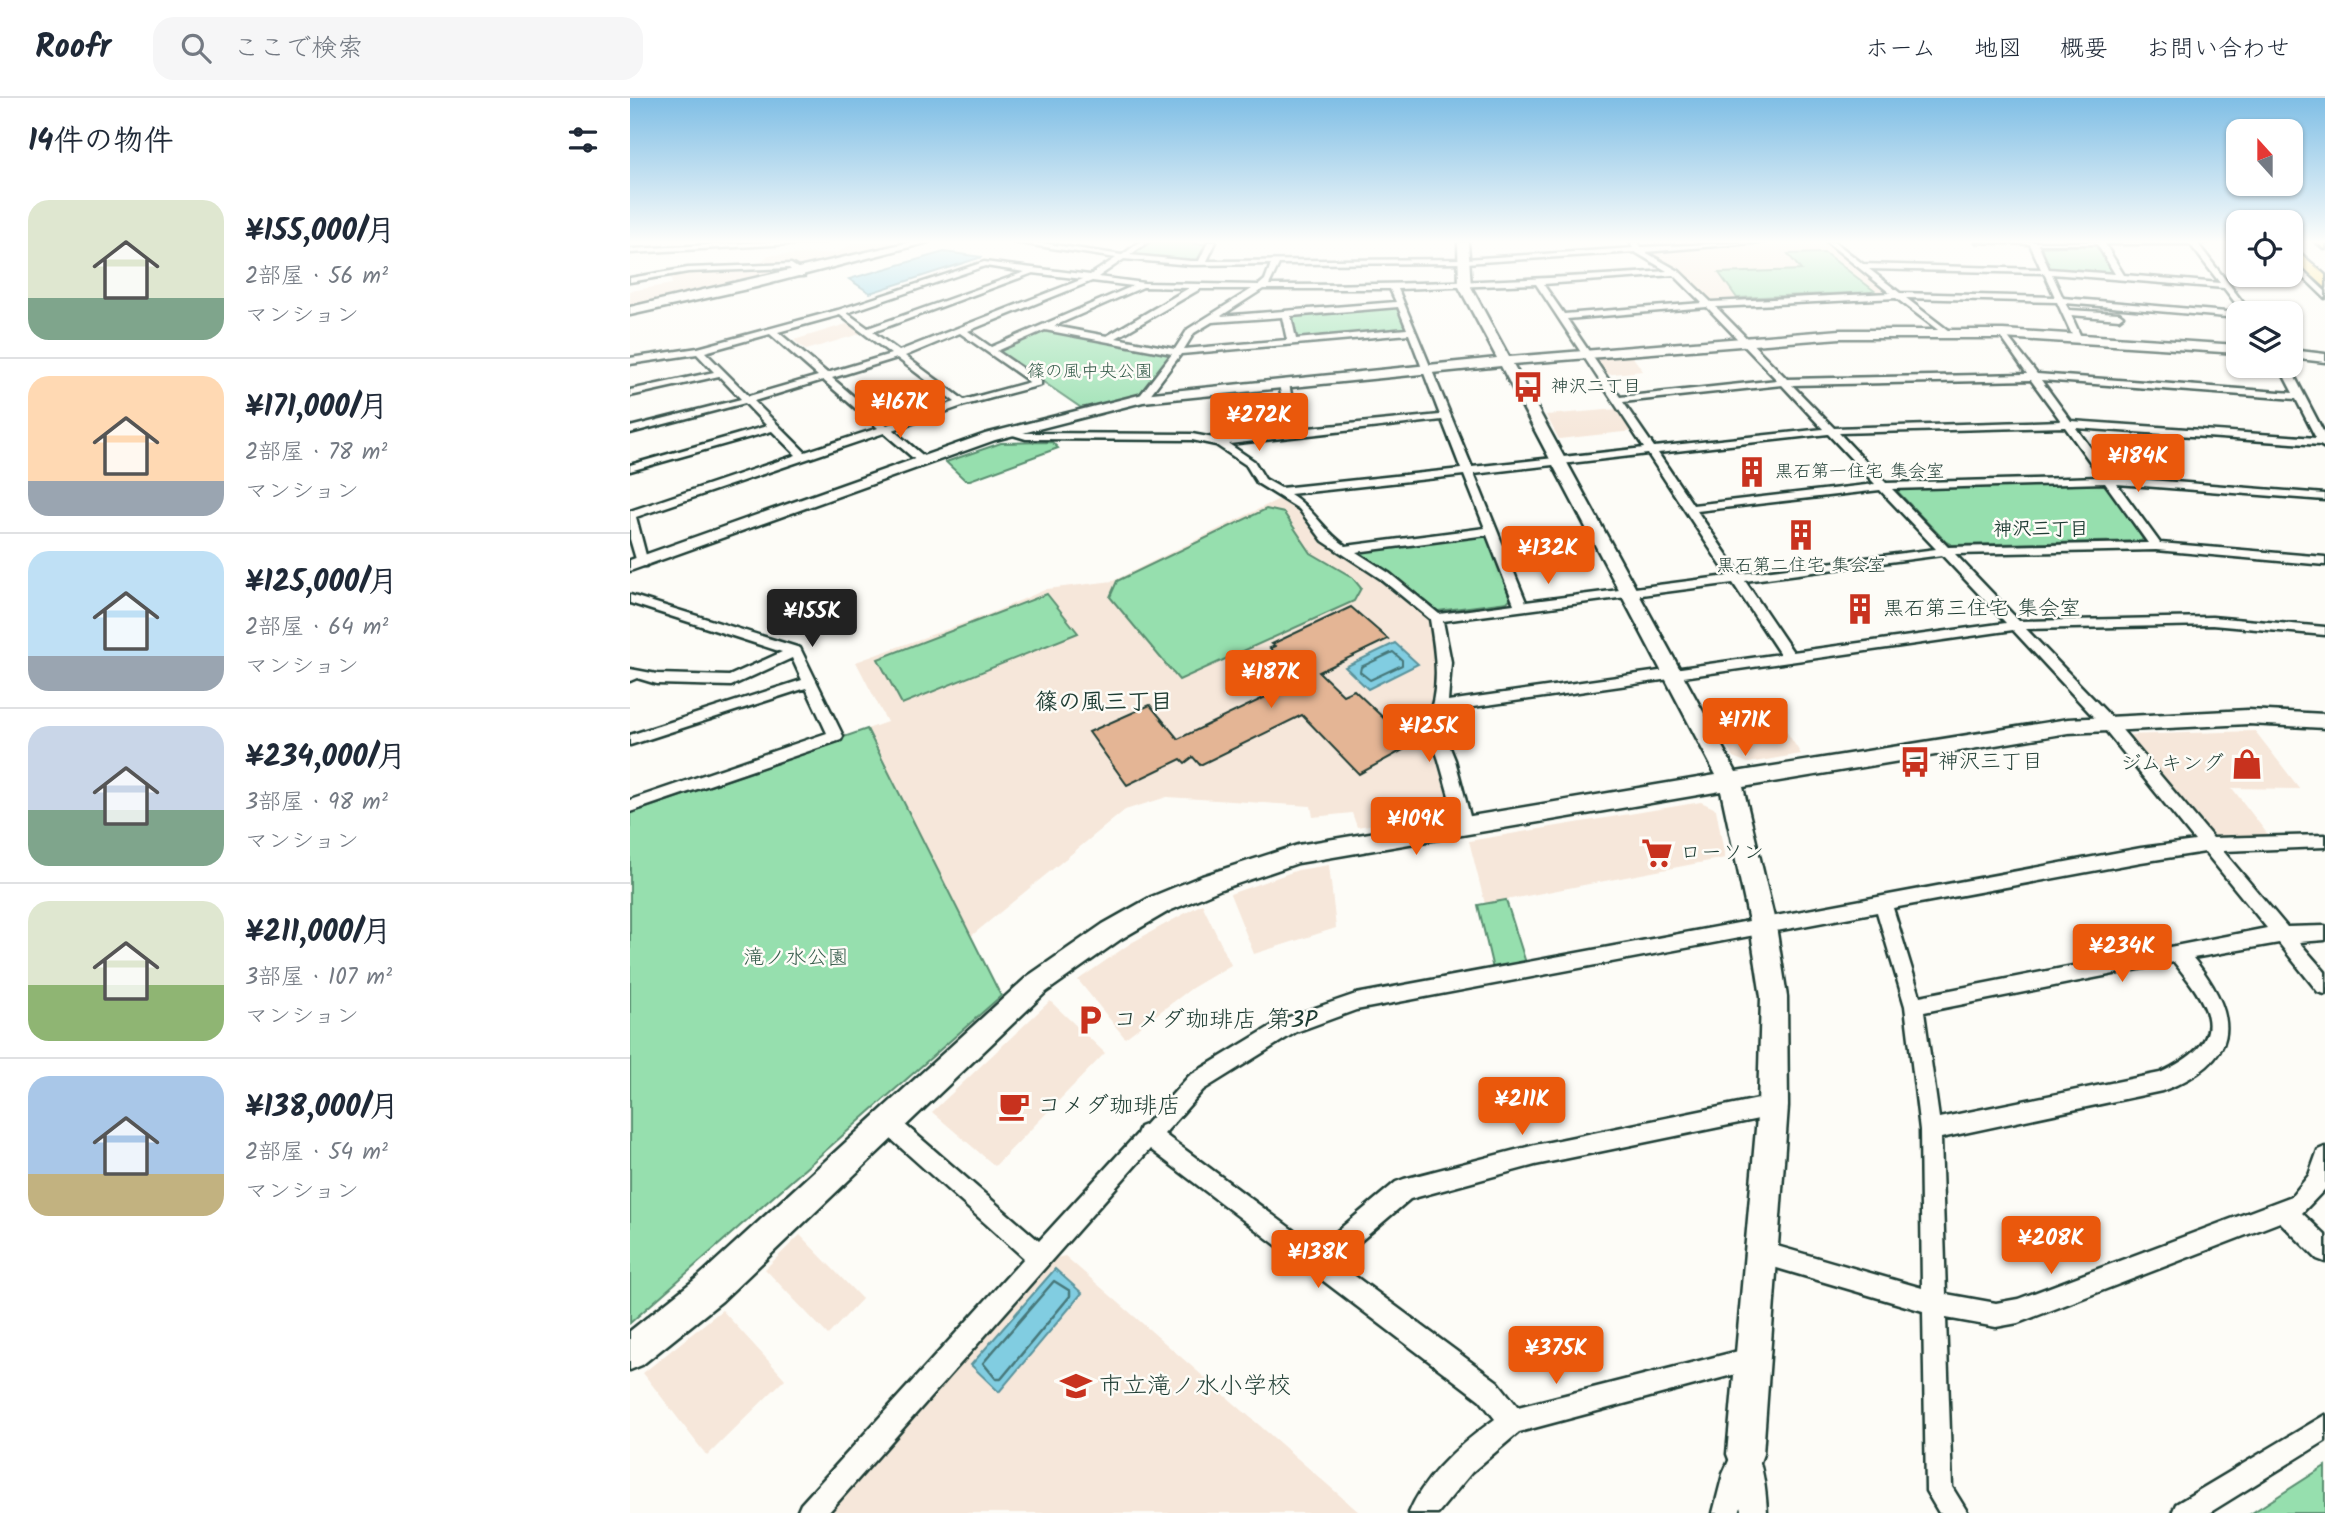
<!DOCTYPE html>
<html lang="ja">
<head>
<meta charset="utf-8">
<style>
  :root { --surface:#fff; --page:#f6f6f7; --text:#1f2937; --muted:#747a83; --line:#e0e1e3; --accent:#ea580c }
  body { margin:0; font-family:Kalam,"Klee One",sans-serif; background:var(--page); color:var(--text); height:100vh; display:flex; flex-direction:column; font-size:26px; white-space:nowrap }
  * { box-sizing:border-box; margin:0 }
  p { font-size:23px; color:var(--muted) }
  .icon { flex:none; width:38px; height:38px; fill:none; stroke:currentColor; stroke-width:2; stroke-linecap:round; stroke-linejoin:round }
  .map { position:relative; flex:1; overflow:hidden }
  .drawer { display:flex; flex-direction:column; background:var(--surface); width:630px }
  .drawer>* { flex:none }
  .needle { width:46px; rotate:339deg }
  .tools { position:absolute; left:1596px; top:21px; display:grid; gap:14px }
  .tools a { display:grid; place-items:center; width:77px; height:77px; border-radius:14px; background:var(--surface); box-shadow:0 2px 5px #0004; font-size:35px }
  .price { position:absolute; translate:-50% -60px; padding:0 16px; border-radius:7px; background:var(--accent); color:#fff; font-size:23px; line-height:46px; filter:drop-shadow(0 2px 4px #0008) }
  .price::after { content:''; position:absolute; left:50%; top:42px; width:21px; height:16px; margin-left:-10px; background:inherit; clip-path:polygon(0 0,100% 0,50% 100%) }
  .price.on { background:#222; color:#fff }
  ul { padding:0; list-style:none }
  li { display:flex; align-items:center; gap:21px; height:175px; padding:0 28px }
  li+li { border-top:2px solid var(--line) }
  li span { display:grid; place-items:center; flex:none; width:196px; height:140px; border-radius:21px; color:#555 }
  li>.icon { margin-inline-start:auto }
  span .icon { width:84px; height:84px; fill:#fffc; stroke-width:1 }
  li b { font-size:30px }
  h2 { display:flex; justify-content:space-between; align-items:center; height:84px; padding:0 28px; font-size:30px }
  header { display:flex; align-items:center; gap:42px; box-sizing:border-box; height:98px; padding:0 35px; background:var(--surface); border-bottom:2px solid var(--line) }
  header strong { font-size:33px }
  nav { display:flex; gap:38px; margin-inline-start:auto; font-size:24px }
  .search { width:490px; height:63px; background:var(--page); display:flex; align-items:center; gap:18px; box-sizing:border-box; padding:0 24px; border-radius:21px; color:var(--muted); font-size:26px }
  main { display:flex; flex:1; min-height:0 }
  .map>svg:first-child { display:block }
  .built { fill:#f6e7da }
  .green { fill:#96dfae; stroke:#5a8e71; stroke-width:2 }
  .water { fill:#81cde1; stroke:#5a939c; stroke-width:2 }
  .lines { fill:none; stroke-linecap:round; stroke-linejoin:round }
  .shore-far1 { stroke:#467779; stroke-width:2 }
  .shore { stroke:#467779; stroke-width:2.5 }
  .building { fill:#e4b595; stroke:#1f3d34; stroke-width:2 }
  .street-casing { stroke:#1f3d34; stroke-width:5 }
  .secondary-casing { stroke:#1f3d34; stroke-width:5 }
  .highway-casing { stroke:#1f3d34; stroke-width:5 }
  .street { fill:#fdfcf7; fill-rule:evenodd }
  .secondary { fill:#fdfcf7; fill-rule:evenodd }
  .highway { fill:#fce080; fill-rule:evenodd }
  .labels { text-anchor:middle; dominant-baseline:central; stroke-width:5; stroke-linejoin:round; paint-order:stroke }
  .far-park-label { font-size:18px; fill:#375d4c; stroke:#fdfcf7 }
  .far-poi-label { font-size:18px; fill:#1f3d34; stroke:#fdfcf7; text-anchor:start }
  .far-neighbourhood-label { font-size:19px; font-weight:bold; fill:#1f3d34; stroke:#fdfcf7 }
  .poi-label { font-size:21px; fill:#1f3d34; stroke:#fdfcf7; text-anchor:start }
  .park-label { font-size:21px; fill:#375d4c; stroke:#fdfcf7 }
  .neighbourhood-label { font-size:23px; font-weight:bold; fill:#1f3d34; stroke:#fdfcf7 }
  .near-poi-label { font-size:24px; fill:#1f3d34; stroke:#fdfcf7; text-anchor:start }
</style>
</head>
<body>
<header>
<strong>Roofr</strong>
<div class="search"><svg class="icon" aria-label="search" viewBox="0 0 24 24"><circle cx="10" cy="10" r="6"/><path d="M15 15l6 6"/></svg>ここで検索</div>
<nav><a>ホーム</a><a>地図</a><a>概要</a><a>お問い合わせ</a></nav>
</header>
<main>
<section class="drawer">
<h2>14件の物件<svg class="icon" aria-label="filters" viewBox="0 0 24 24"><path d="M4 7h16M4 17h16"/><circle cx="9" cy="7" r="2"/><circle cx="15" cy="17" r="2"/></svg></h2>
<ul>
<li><span style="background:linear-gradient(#dfe7d0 70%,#7fa58c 0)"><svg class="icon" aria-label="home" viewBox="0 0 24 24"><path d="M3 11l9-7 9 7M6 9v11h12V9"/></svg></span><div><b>¥155,000/月</b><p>2部屋 · 56 m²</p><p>マンション</p></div></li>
<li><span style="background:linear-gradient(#ffd9b3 75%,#9aa5b1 0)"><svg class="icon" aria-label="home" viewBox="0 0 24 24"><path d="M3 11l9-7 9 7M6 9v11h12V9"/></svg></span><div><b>¥171,000/月</b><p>2部屋 · 78 m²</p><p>マンション</p></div></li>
<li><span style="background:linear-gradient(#bfe0f5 75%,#9aa5b1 0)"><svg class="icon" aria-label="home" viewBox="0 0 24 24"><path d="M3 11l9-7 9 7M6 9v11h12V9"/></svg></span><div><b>¥125,000/月</b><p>2部屋 · 64 m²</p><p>マンション</p></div></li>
<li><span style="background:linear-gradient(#c9d6e8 60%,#7fa58c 0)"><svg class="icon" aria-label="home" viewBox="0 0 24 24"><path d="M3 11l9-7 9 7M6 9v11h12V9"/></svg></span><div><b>¥234,000/月</b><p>3部屋 · 98 m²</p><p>マンション</p></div></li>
<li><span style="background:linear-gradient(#dfe7d0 60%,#8fb573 0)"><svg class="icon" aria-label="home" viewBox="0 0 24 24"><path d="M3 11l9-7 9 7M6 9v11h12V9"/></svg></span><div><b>¥211,000/月</b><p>3部屋 · 107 m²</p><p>マンション</p></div></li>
<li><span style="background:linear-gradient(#a9c7e8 70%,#c2b280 0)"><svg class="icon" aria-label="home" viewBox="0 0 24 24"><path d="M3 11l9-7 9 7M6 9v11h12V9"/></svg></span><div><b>¥138,000/月</b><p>2部屋 · 54 m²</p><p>マンション</p></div></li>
</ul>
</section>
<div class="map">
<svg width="1695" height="1415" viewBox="0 0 1695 1415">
  <rect width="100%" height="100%" fill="#fdfcf7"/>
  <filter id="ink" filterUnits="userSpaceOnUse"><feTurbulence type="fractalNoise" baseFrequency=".0143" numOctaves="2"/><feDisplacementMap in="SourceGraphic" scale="14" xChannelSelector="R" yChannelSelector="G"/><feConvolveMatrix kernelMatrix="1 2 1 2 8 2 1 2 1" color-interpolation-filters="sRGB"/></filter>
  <g filter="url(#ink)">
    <!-- built -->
    <path class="built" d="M225,144h59l-114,27 -5,-4 -37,1 10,-11 68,-2z
      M1196,144l62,50 -174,10 -68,-49 120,-10z
      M158,170l5,3 -163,37v-17l42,-7 -2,-10z
      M220,225l13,10 -57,17 -12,-10z
      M1000,255l13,18 -39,4 -10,-16z
      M988,311l15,22 -74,8 -13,-24z
      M647,402h7l15,9 23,32 74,49 34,32 7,22v32l-2,21 -9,28 25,86 -94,16 -5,-14 -39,4 -2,-11 -144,-9 -42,13 -155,127 -103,-208 20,-7 -31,-60 133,-48 58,-25 66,-8z
      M1142,611l29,45 -53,9 -15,-6 -22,-40z
      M1625,633l45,58 -68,-1 37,48 -50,3 -15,-7 -77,-97z
      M1071,704l15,7 9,49 -240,46 -16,-63z
      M699,767l7,63 -82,26 -24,-60 68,-24z
      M572,806l29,61 -39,23 -67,50 -47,-58 53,-37z
      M420,903l55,52 -110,113 -63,-54z
      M170,1137l62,64 -34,36 -63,-66z
      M435,1158l295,257h-535l223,-253z
      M92,1212l63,69 -78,77 -64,-83z"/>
    <!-- green -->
    <path class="green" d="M520,144l58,2 -11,16 -66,-4z
      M1462,147l8,2 15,27 -61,-4 -5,-2 -10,-21z
      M1195,155l51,39 -139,6 -18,-25 82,-3 -13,-16z
      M763,208l4,1 8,21 -2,2 -109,8 -5,-22z
      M418,232l123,22 2,3 -35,41 -47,12 -11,-1 -82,-56z
      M422,344l6,6 -88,32h-5l-19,-18 55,-19z
      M1470,385l7,3 36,53 -2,2 -189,4 -6,-3 -49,-51 3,-3z
      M636,411l18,4 27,40 41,24 9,11 -7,13 -175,79 -69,-83 7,-16z
      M852,437l7,3 22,60 -4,4 -69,9 -48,-37 -30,-18 2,-7z
      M417,496l31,39 -176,71 -24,-45z
      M237,631l134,267 -371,327v-512l4,-2 1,3 206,-71v-3z
      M876,802l20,63 -33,6 -15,-64z
      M1695,1368v47h-73z"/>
    <!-- water -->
    <path class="water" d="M314,154l38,5 -112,36 -21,-14z
      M765,545l23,21 -50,25 -23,-22z
      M425,1171l27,24 -83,99 -28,-27z"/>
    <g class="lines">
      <!-- shore-far1 -->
      <path class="shore-far1" d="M763,554l9,8v5l-32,15 -10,-8 1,-5z"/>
      <!-- shore -->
      <path class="shore" d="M424,1183l16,10v5l-69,83h-5l-13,-16z"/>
    </g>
    <!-- building -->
    <path class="building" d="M721,509l37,32 -69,33 24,23 11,-5 58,55 -53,29 -57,-59 -102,50 -7,-8 -8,6 -4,-4 -54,26 -38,-53 61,-27 28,34 123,-59 -31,-32 5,-2 -3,-2z"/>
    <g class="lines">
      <defs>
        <path id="street" d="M138,144h58l-196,11v-4z
          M383,144h21l88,13 18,-13h8l-18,13 61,6h8l9,-19h8l-9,19 258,-2 168,-11 -3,-6h8l2,5 123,-5 -118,10 34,19 32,31 179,-9 -63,-51h8l28,22 178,5 -11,-25 -54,-2h230l-8,2 53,69h-8l-19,-25 -172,-14 11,24 175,15v5l-173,-15 4,7 50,3 4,3 -4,3 -48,-4 10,22 -4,3 -4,-3 -16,-35 -151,-4 43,33 1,2 -4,3 -50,-38 -180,9 71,72 240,-5 -28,-40 4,-3 34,43 256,19 -14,-27h10l36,69v13l-5,-3 -244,-17 36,49 213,17v6l-208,-16 43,59 165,14v8l-169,-15 -201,4 64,67 193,-4 113,10v8l-113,-10 -186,4 86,89 101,120 112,-3v12l-102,4 64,76 38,-1v14l-26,2 26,30v22l-7,-2 -39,-49 -86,15c50,62 47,103 -31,133l-221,47 5,156 50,9 22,-4 274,-103 17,-21 9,-25 7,-3v42l-23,24 23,22v27l-8,-3 -37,-37 -262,101 -22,4 -50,-9 6,169 16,26h-29l-13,-22 -3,-180 -160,-47 -8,-3 -3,-8 3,-8 8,-3 159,46 -2,-158 -15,-124 -28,-94 -521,98 -60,22 -93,58 -39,44 153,114 79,-66 8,-3 131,-34 238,-49 7,3 3,7 -3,7 -7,3 -238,49 -125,34 -74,63 162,120 20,25 236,-60 8,4 4,8 -4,8 -243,65 -47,40 -34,41h-29c15,-38 54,-71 86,-94l-15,-19 -330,-251 -322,364h-31l4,-9 223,-246 -143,-128 -3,-7 3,-7 7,-3 7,3 144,125 98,-107 3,-7 5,-2 44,-49 94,-57 73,-25 785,-146 54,-7 -93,-115 -89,-96 -568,81 -5,12 15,37 17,64 -2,4h-12l-19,-68 -13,-37c15,-34 10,-68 4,-104l-49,-40 -58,-38 -24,-32 -42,-26 -11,-18 -30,-20 -24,-5 -166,-1 -23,-7 5,-3 18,4 166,1 27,5 69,-8 -9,-47 5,-3 5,3 9,45 142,-14 -31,-81 -228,20 -35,46 -3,1 -5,-3 34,-44 -127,-24 -48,21 44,30v4l-76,20 -72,25 34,29v4h-8l-35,-30 -248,84 12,46 -2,3h-8l-8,-27v-28l166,-56 -24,-24 -142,40v-6l137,-39 -22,-23 -115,30v-6l111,-28 -22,-23 -89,20v-6l84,-18 -17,-18 -67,10v-6l68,-10 140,-38 146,-48 106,13 26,-17zM1408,146h59l18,30 -66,-5zM1475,146h85l30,39 -96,-8zM1005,154l32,19c-133,9 -265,14 -398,14l10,-21 186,-1zM494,161l67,6 80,-1 -6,16 -6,5 -115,-2 -46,-6zM355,168l40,6 -157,56 -21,-15zM1239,171l175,4 11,24 -155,-4zM403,175l50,6 -184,72 -26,-19zM1044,177l28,28 -138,11 -21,-30zM462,183l41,5 -142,61 -23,-16zM906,186l108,164 -172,19 -74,-178zM513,189l46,1 -82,48 -53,-10zM570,191h52l-64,40 -13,20 -59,-11zM633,191h127l6,13 -175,14zM768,209l9,22 -111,10 -5,-23zM1077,209l70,73 -157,17 -53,-78zM210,217l51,39 -64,19 -49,-41zM652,219l5,23 -103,9 10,-16 18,-11zM330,235l70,49 -66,18 -59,-44zM140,236l48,42 -69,20 -44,-44zM267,260l58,44 -68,23 -55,-47zM193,282l55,48 -73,24 -51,-51zM1401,282l30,41 -227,7 -42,-43zM1411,282l255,19 20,39 -245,-17zM1152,287l41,44 -169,18 -31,-45zM812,322l19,49 -180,19 -16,-9 -11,-18 -25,-17zM1435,329l36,50 -215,6 -47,-50zM1198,336l47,50 -182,21 -35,-52zM1018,356l80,122 -202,26 -52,-128zM834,377l21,53 -139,18c-22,-14 -33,-38 -56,-52zM1475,385l43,60 -200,4 -56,-58zM1250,392l56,59 -196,25 -43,-63zM857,437l27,69 -75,10 -50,-41 -33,-21zM1312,457l64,68 -213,29 -48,-71zM1103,485l47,71 -332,47 3,-39 -8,-41zM1575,754l62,76 -347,68 -27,-88 248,-46zM1544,864c42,52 55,78 -14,111l-221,45 -15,-106z
          M1661,161l34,32v7l-34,-33z
          M161,166l13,8v4h-6l-9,-8 -101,4 -58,10v-4l58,-10z
          M0,497l170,53 43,88 -2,4 -211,72v-12l197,-67 -21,-45 -176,57v-10l172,-55 -10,-22 -61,28 -74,-2 -20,-6 -7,3v-12l27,5 72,2 53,-24 -152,-49z
          M1695,1317v26l-116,72h-37l4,-9z
          M1115,1343l9,4c9,22 12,44 13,68h-26v-6l-2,6h-26l10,-39 13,-29z"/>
        <path id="secondary" d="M280,144h19l-173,45 -126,28v-8z
          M828,144h10l3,45 38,70 331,-27h163l235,15v8l-235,-15h-163l-327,26 223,408 332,-53 180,-9 77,4v14l-77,-4 -180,9 -325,54 33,139 11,71 1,109 -25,348 -5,13 -13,5 -13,-5 -5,-13 31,-348 3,-109 -11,-71 -29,-135 -423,72 -79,27 -50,21 -48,28 -75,53 -324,309 -80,64 -12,5v-39l68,-54 330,-301 75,-52 48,-27 51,-21 96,-31 418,-70 -215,-409 -358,36 -148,38 -365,131v-11l355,-126 158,-40 354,-36 -38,-71z
          M1661,252l34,4v8l-34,-4z"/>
        <path id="highway" d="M1686,144h9v7z
          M1661,147l34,30v12l-34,-31z"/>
      </defs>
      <!-- street casing -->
      <use href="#street" class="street-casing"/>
      <!-- secondary casing -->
      <use href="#secondary" class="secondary-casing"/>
      <!-- highway casing -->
      <use href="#highway" class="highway-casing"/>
      <!-- street -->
      <use href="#street" class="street"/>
      <!-- secondary -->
      <use href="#secondary" class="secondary"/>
      <!-- highway -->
      <use href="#highway" class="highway"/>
    </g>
  </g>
  <!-- sky -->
  <linearGradient id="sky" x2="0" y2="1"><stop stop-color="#7fbee5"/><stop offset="0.42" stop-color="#fefefb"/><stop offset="1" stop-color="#fefefb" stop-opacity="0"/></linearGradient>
  <rect width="1695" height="342" fill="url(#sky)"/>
  <!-- icons -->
  <defs>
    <symbol id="bus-bare" viewBox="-9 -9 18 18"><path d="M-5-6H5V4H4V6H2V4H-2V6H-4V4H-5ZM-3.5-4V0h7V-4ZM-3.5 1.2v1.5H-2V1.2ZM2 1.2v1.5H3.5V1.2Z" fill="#c8321e" stroke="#fdfcf7" stroke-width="2.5" paint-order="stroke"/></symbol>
    <symbol id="building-bare" viewBox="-9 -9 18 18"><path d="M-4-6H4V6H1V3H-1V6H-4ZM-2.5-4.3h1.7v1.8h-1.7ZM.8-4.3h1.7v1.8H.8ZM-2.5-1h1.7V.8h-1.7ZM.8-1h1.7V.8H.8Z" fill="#c8321e" stroke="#fdfcf7" stroke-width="2.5" paint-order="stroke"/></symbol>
    <symbol id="shop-bare" viewBox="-9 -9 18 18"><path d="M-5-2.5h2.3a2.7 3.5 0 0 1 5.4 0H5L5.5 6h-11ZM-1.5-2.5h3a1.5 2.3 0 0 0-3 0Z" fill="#c8321e" stroke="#fdfcf7" stroke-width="2.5" paint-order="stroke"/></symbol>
    <symbol id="supermarket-bare" viewBox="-9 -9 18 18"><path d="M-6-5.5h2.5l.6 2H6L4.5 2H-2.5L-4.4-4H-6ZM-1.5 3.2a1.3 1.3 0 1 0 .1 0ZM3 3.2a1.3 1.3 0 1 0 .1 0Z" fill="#c8321e" stroke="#fdfcf7" stroke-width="2.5" paint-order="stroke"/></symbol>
    <symbol id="parking-bare" viewBox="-9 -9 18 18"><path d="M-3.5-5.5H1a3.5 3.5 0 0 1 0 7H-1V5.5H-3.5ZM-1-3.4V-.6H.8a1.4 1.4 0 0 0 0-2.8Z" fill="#c8321e" stroke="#fdfcf7" stroke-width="2.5" paint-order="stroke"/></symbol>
    <symbol id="cafe-bare" viewBox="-9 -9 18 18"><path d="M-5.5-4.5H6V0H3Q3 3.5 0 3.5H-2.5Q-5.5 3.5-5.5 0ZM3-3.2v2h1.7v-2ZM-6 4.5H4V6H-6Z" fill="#c8321e" stroke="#fdfcf7" stroke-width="2.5" paint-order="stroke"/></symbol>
    <symbol id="school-bare" viewBox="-9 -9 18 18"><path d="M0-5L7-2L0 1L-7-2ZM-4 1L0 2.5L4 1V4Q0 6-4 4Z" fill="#c8321e" stroke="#fdfcf7" stroke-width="2.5" paint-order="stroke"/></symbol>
  </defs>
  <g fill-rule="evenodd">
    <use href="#bus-bare" x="876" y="267" width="44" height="44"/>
    <use href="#building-bare" x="1100" y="352" width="44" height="44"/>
    <use href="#building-bare" x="1149" y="415" width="44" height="44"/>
    <use href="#building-bare" x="1208" y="489" width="44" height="44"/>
    <use href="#bus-bare" x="1263" y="642" width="44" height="44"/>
    <use href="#shop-bare" x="1595" y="644" width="44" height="44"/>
    <use href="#supermarket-bare" x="1005" y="733" width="44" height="44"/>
    <use href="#parking-bare" x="438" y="900" width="44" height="44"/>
    <use href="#cafe-bare" x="362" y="986" width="44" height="44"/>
    <use href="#school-bare" x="424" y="1266" width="44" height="44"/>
  </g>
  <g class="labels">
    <!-- far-park labels -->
    <g class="far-park-label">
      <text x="460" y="274">篠の風中央公園</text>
    </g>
    <!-- far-poi labels -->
    <g class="far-poi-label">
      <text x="921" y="289">神沢二丁目</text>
      <text x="1145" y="374">黒石第一住宅 集会室</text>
      <text x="1171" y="468" text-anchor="middle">黒石第二住宅 集会室</text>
    </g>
    <!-- far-neighbourhood labels -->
    <g class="far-neighbourhood-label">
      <text x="1411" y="432">神沢三丁目</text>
    </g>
    <!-- poi labels -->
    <g class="poi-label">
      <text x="1253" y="511">黒石第三住宅 集会室</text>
      <text x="1308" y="664">神沢三丁目</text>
      <text x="1594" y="666" text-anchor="end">ジムキング</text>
      <text x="1050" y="755">ローソン</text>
    </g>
    <!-- park labels -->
    <g class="park-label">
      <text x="166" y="860">滝ノ水公園</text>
    </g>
    <!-- neighbourhood labels -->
    <g class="neighbourhood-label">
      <text x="474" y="605">篠の風三丁目</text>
    </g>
    <!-- near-poi labels -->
    <g class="near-poi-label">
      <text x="483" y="922">コメダ珈琲店 第3P</text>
      <text x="407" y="1008">コメダ珈琲店</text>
      <text x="469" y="1288">市立滝ノ水小学校</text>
    </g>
  </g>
</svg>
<div class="tools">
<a><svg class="needle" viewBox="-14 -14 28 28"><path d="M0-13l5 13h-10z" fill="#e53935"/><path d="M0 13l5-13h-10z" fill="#747a83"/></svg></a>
<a><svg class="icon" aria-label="locate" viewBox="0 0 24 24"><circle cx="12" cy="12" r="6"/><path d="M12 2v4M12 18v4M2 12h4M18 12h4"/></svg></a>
<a><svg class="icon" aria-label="layers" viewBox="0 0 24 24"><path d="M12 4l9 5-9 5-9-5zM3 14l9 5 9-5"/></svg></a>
</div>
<b class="price" style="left:270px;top:342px">¥167K</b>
<b class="price" style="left:629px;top:355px">¥272K</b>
<b class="price" style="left:1508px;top:396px">¥184K</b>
<b class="price" style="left:918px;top:488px">¥132K</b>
<b class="price on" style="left:182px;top:551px">¥155K</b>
<b class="price" style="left:641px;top:612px">¥187K</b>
<b class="price" style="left:1115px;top:660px">¥171K</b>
<b class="price" style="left:799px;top:666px">¥125K</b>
<b class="price" style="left:786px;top:759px">¥109K</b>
<b class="price" style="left:1492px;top:886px">¥234K</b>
<b class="price" style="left:892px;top:1039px">¥211K</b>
<b class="price" style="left:1421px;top:1178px">¥208K</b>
<b class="price" style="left:688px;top:1192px">¥138K</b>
<b class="price" style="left:926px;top:1288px">¥375K</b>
</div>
</main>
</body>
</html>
